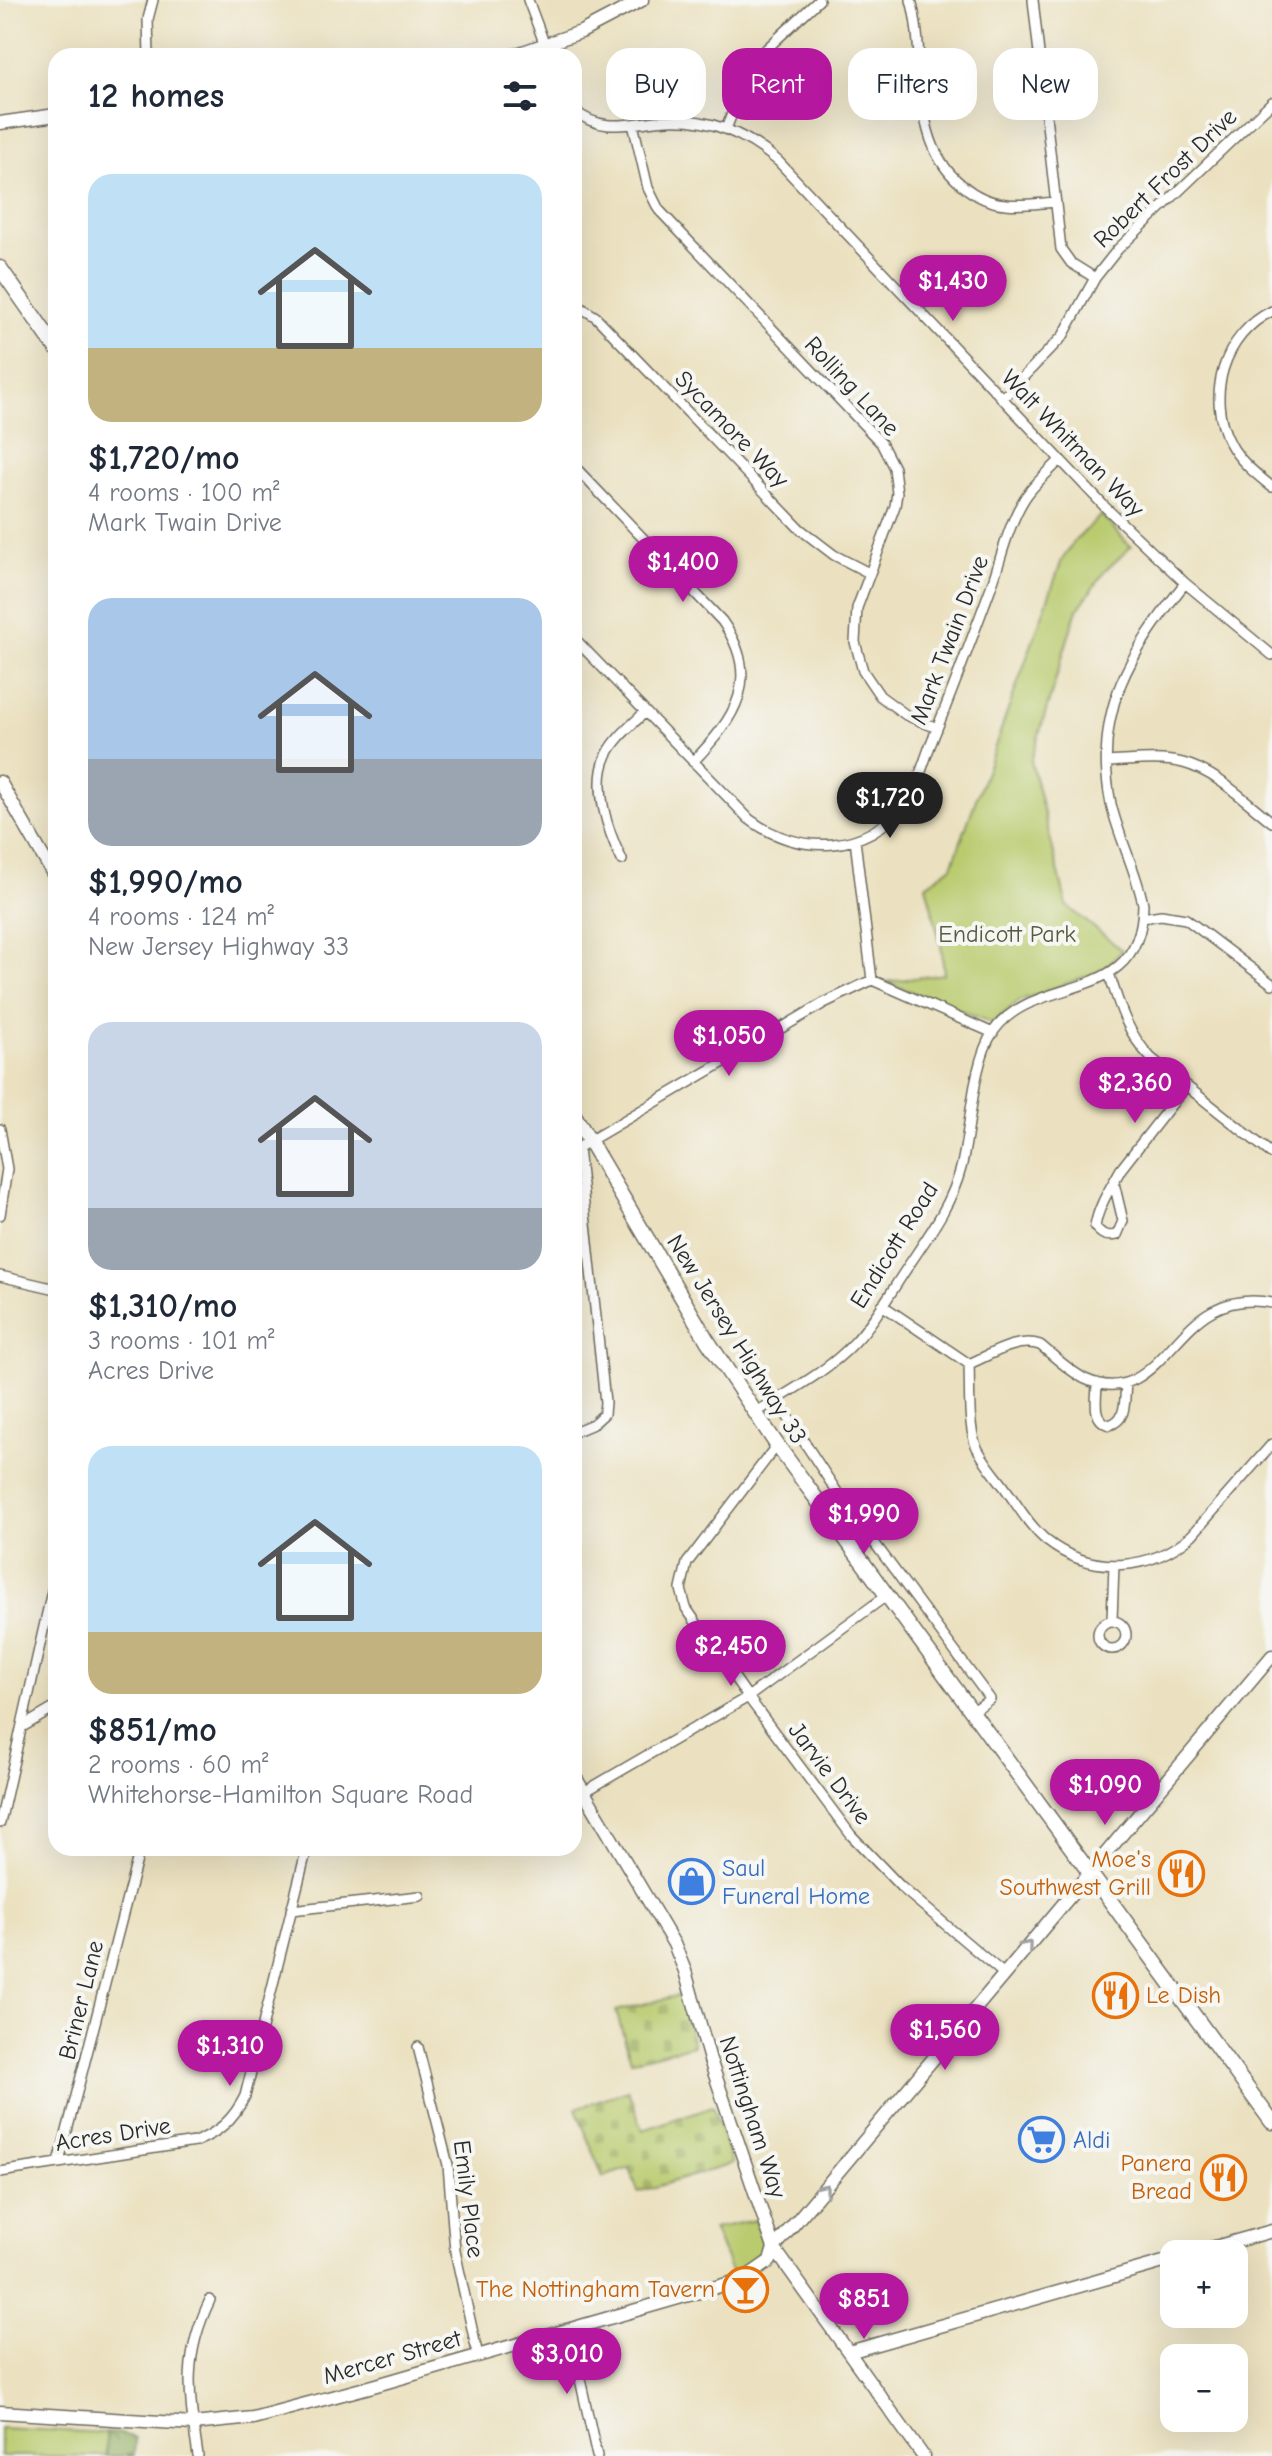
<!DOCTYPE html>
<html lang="en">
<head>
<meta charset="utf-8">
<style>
  :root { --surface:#fff; --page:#f6f6f7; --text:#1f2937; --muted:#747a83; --accent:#b5179e }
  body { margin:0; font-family:"Comic Neue",sans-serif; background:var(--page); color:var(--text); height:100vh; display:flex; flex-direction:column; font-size:30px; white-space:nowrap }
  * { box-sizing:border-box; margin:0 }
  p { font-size:26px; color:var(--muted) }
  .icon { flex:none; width:44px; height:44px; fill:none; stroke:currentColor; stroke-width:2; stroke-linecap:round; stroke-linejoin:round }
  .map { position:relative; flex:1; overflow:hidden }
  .sheet { position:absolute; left:48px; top:48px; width:534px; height:1808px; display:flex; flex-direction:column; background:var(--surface); border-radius:24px; box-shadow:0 8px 32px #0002 }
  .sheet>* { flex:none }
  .guide { position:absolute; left:606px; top:48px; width:546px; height:72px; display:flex; gap:16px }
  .buttons { position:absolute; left:1160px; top:2240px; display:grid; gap:16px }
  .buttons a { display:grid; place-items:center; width:88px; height:88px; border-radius:16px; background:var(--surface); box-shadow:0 8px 32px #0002; font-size:40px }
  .price { position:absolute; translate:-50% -68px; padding:0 18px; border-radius:28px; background:var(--accent); color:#fff; font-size:26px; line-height:52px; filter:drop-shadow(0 2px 4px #0008) }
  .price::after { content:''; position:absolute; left:50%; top:48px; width:24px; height:18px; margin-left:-12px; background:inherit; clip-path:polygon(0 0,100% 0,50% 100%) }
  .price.current { background:#222; color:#fff }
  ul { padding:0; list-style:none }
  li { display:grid; align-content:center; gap:16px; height:424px; padding:0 40px }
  li span { display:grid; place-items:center; height:248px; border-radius:24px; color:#555 }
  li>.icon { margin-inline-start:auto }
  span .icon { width:144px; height:144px; fill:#fffc; stroke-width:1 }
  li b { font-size:34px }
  h2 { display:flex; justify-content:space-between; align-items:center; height:96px; padding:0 40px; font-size:34px }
  .pill { padding:0 28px; border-radius:24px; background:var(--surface); box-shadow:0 8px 32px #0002; font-size:28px; line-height:72px }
  .pill.current { background:var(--accent); color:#fff }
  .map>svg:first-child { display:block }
  .green { fill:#b9cb6e; stroke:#727b4c; stroke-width:2 }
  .forest { fill:url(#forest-crowns); stroke:#5e6d46; stroke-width:2 }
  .cemetery { fill:url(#cemetery-stones); stroke:#727b4c; stroke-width:2 }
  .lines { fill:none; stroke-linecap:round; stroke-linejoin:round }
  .street-casing { stroke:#6e6b5f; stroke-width:12 }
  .secondary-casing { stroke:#6e6b5f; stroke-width:15 }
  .primary-casing { stroke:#6e6b5f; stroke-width:17 }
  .street { stroke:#fff; stroke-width:9 }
  .secondary { stroke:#fff; stroke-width:12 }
  .primary { stroke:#fff; stroke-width:14 }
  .oneway { stroke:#a0a0a0 }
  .labels { text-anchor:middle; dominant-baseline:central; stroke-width:8; stroke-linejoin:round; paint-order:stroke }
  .street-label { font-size:24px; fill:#2b2b2b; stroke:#f6f6f2 }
  .park-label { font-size:24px; fill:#565b3f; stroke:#f6f6f2 }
  .food-label { font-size:24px; fill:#c56008; stroke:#f6f6f2; text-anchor:end }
  .shop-label { font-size:24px; fill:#366cbe; stroke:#f6f6f2; text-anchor:start }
</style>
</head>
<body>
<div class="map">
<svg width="1272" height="2456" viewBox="0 0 1272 2456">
  <defs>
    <pattern id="forest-crowns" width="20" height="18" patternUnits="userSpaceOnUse" patternTransform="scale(2)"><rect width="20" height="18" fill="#92af61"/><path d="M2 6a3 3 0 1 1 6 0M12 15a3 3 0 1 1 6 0" fill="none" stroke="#778f50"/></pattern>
    <pattern id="cemetery-stones" width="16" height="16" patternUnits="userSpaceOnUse" patternTransform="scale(2)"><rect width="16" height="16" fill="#b9cb6e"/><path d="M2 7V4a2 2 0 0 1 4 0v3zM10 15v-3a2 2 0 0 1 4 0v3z" fill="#9fae5f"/></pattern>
  </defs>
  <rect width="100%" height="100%" fill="#f6f6f2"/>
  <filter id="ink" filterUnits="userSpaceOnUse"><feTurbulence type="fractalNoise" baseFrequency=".0125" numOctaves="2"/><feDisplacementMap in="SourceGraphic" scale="16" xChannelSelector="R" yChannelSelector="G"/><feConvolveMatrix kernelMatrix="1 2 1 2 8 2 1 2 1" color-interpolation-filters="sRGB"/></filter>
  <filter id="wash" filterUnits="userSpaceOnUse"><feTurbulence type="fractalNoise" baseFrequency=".006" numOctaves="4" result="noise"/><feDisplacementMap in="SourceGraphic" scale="32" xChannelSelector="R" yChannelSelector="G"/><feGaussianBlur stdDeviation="1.8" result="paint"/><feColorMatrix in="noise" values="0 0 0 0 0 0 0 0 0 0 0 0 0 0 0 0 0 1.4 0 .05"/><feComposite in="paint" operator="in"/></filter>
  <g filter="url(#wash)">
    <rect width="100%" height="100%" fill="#ebe1c0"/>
    <!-- green -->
    <path class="green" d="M1101,515l30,32 -26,24 -29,41 -45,149 36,145 55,44 -18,20 -85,31 -26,22 -107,-41 58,-8 -3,-29 -15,-60 26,-19 110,-306 12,-18z
      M755,2220l8,28 -13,16 -17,12 -20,-47z
      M0,2428l106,5 1,23h-107z"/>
    <!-- forest -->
    <path class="forest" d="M106,2433l16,1 13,4 -1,18h-27z"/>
    <!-- cemetery -->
    <path class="cemetery" d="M680,1995l13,50 -62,16 -15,-50z
      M628,2090l15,40 70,-24 19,58 -94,28 -8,-24 -27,9 -27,-69z"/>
  </g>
  <g filter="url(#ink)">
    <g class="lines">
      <defs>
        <path id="street" d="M528,0l21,56
          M911,0c17,60 -4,141 51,185 12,10 28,18 44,19 16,2 34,-1 50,-2
          M1033,0l28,249 10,14 24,15
          M149,56l-1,-37 5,-19
          M574,110c30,26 60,11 95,10 42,-2 78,15 109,41l327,346 80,76 87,72
          M633,124l15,64 11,22 222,233 13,25 3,25 -2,13 -38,102 -2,34 8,29 17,25 26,19 31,13
          M726,129l24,-61 11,-14 58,-54
          M574,303l22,14 204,212 34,26 35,18
          M1272,311c-48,23 -67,85 -42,132 10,19 26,31 42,44
          M1002,399l61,-63 32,-58 23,-29 154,-147
          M574,466l148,155c41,58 13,97 -29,141
          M574,638l175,181c49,37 118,36 157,-17 12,-16 18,-42 26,-61 21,-51 40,-103 59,-154 10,-28 17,-61 32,-86 9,-16 25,-28 37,-41
          M1107,762c25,-1 52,-5 76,1 34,9 62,38 89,59
          M855,840l17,140 121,53
          M622,860c-14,-28 -30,-74 -15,-105 8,-17 25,-30 38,-43
          M1142,918l19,-3 25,4 86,65
          M1109,973c10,32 18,60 42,85l121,96
          M0,1129l7,40 -7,46
          M574,1150l250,-147 48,-23
          M1114,1183l9,38 -6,14c-11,2 -15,0 -22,-8 3,-21 16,-40 26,-58l65,-83
          M0,1276l56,13
          M882,1305l87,59c1,23 -1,58 6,79 6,16 20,31 30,45 13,18 25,39 42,53 45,35 104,30 145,-6l80,-91
          M969,1364c21,-9 48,-27 71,-19 14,11 29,26 45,34 61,28 84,-45 127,-68 19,-10 39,-12 60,-8
          M1097,1383c0,16 -6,36 12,42 19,-5 15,-26 17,-42
          M776,1399l63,96 151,204 -18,13
          M755,1413c33,-21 72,-41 99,-70 19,-20 34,-46 49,-69 22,-34 48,-67 58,-106 10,-39 11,-105 32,-136 42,-61 149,-23 150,-128 -7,-34 -24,-66 -32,-100 -19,-94 20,-151 74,-221
          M574,1432l19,-8 11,-10 1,-12 -27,-254
          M777,1445l-90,118 -6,26 5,19 62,89 103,138 50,52 103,87
          M1112,1620l2,-55
          M1098 1635a14 14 0 1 1 28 0a14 14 0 1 1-28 0Z
          M22,1727l34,-20
          M584,1792l164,-95 138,-101
          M0,1823l56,-250
          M291,1910l129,-14
          M418,2047l30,118 7,86 23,105
          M59,2162l81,-314
          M0,2172l195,-30c24,-10 38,-22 50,-46l62,-248
          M569,2329l28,127
          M198,2456c-9,-61 -16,-98 12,-156"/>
        <path id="secondary" d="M511,56l70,-24 61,-32
          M0,123l56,-8
          M0,782l56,97
          M574,1775l100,169 11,27 25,89 64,188 149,208
          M1190,2254l82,-23
          M849,2352l325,-93
          M0,2412l193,12 60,-6 120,-32 371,-107 26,-18 4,-13 498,-592"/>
        <path id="primary" d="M0,268l56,80
          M574,1115l133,225 70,105 495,677"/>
      </defs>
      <!-- street casing -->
      <use href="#street" class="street-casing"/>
      <!-- secondary casing -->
      <use href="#secondary" class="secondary-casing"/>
      <!-- primary casing -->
      <use href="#primary" class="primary-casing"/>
      <!-- street -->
      <use href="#street" class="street"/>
      <!-- secondary -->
      <use href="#secondary" class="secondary"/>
      <!-- primary -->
      <use href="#primary" class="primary"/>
    </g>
    <!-- one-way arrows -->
    <defs><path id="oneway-chevron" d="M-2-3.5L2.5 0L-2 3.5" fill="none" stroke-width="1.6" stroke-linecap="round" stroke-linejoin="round" transform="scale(2)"/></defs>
    <g class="oneway">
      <use href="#oneway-chevron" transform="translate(1027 1946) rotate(-50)"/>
      <use href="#oneway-chevron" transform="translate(824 2189) rotate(-50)"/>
    </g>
  </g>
  <!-- icons -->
  <defs>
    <symbol id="restaurant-ring" viewBox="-11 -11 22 22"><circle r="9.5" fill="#f6f6f2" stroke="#e8710a" stroke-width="1.5"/><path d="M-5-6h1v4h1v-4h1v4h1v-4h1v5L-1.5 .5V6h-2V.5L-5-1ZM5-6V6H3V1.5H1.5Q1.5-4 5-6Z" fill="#e8710a"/></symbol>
    <symbol id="shop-ring" viewBox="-11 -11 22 22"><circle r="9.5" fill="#f6f6f2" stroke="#3f7fe0" stroke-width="1.5"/><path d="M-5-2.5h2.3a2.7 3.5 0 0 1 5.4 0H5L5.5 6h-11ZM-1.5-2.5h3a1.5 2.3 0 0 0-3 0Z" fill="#3f7fe0"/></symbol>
    <symbol id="supermarket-ring" viewBox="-11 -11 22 22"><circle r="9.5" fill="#f6f6f2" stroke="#3f7fe0" stroke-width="1.5"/><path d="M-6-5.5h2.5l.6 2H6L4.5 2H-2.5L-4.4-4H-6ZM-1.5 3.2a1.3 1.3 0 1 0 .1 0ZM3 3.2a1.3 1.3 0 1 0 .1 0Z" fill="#3f7fe0"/></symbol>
    <symbol id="bar-ring" viewBox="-11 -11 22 22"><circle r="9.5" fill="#f6f6f2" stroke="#e8710a" stroke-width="1.5"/><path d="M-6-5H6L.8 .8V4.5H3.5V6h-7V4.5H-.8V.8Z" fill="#e8710a"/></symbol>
  </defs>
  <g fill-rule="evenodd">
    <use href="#restaurant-ring" x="1156" y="1848" width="51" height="51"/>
    <use href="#shop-ring" x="666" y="1856" width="51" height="51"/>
    <use href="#restaurant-ring" x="1090" y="1970" width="51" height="51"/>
    <use href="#supermarket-ring" x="1016" y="2114" width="51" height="51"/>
    <use href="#restaurant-ring" x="1198" y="2152" width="51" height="51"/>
    <use href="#bar-ring" x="720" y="2264" width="51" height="51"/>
  </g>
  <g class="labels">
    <!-- street labels -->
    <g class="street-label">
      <text transform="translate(1165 178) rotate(-44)">Robert Frost Drive</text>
      <text transform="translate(852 386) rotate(47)">Rolling Lane</text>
      <text transform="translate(732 429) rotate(46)">Sycamore Way</text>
      <text transform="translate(1073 443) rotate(46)">Walt Whitman Way</text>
      <text transform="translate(949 640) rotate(-69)">Mark Twain Drive</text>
      <text transform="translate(894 1245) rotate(-58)">Endicott Road</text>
      <text transform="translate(737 1339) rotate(58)">New Jersey Highway 33</text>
      <text transform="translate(830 1773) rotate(53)">Jarvie Drive</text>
      <text transform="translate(81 2000) rotate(-76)">Briner Lane</text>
      <text transform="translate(753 2117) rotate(72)">Nottingham Way</text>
      <text transform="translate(113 2134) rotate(-9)">Acres Drive</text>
      <text transform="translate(469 2199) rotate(83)">Emily Place</text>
      <text transform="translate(392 2357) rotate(-16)">Mercer Street</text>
    </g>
    <!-- park labels -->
    <g class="park-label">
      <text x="1007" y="934">Endicott Park</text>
    </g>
    <!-- food labels -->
    <g class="food-label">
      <text x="1151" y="1859">Moe's<tspan x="1151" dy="28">Southwest Grill</tspan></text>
      <text x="1146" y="1995" text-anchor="start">Le Dish</text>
      <text x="1192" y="2163">Panera<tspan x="1192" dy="28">Bread</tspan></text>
      <text x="715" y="2289">The Nottingham Tavern</text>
    </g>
    <!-- shop labels -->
    <g class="shop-label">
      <text x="722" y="1868">Saul<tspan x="722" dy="28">Funeral Home</tspan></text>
      <text x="1073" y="2140">Aldi</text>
    </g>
  </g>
</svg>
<div class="buttons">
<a>+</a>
<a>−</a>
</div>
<b class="price" style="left:953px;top:323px">$1,430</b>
<b class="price" style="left:683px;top:604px">$1,400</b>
<b class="price current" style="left:890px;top:840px">$1,720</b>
<b class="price" style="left:729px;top:1078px">$1,050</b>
<b class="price" style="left:1135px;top:1125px">$2,360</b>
<b class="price" style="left:864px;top:1556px">$1,990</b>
<b class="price" style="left:731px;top:1688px">$2,450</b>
<b class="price" style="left:1105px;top:1827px">$1,090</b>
<b class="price" style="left:945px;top:2072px">$1,560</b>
<b class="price" style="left:230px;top:2088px">$1,310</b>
<b class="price" style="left:864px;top:2341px">$851</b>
<b class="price" style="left:567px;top:2396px">$3,010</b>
<div class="guide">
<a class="pill">Buy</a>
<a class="pill current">Rent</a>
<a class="pill">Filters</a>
<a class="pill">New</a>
</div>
<section class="sheet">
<h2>12 homes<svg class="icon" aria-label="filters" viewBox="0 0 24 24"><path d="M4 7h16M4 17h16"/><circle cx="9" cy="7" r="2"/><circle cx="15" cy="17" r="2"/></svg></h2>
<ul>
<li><span style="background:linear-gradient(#bfe0f5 70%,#c2b280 0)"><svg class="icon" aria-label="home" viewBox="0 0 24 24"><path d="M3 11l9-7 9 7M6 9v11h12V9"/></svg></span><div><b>$1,720/mo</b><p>4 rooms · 100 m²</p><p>Mark Twain Drive</p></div></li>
<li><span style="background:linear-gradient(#a9c7e8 65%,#9aa5b1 0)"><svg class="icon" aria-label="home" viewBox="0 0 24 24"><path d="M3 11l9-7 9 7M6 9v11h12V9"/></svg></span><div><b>$1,990/mo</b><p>4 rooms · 124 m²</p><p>New Jersey Highway 33</p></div></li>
<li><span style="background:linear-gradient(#c9d6e8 75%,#9aa5b1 0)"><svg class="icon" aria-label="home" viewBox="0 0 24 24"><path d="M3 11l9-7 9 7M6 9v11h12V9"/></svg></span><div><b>$1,310/mo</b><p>3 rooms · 101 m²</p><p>Acres Drive</p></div></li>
<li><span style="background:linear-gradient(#bfe0f5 75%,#c2b280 0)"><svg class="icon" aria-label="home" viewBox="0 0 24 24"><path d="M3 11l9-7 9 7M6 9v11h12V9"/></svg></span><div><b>$851/mo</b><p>2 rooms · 60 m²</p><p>Whitehorse-Hamilton Square Road</p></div></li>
</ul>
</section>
</div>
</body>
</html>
